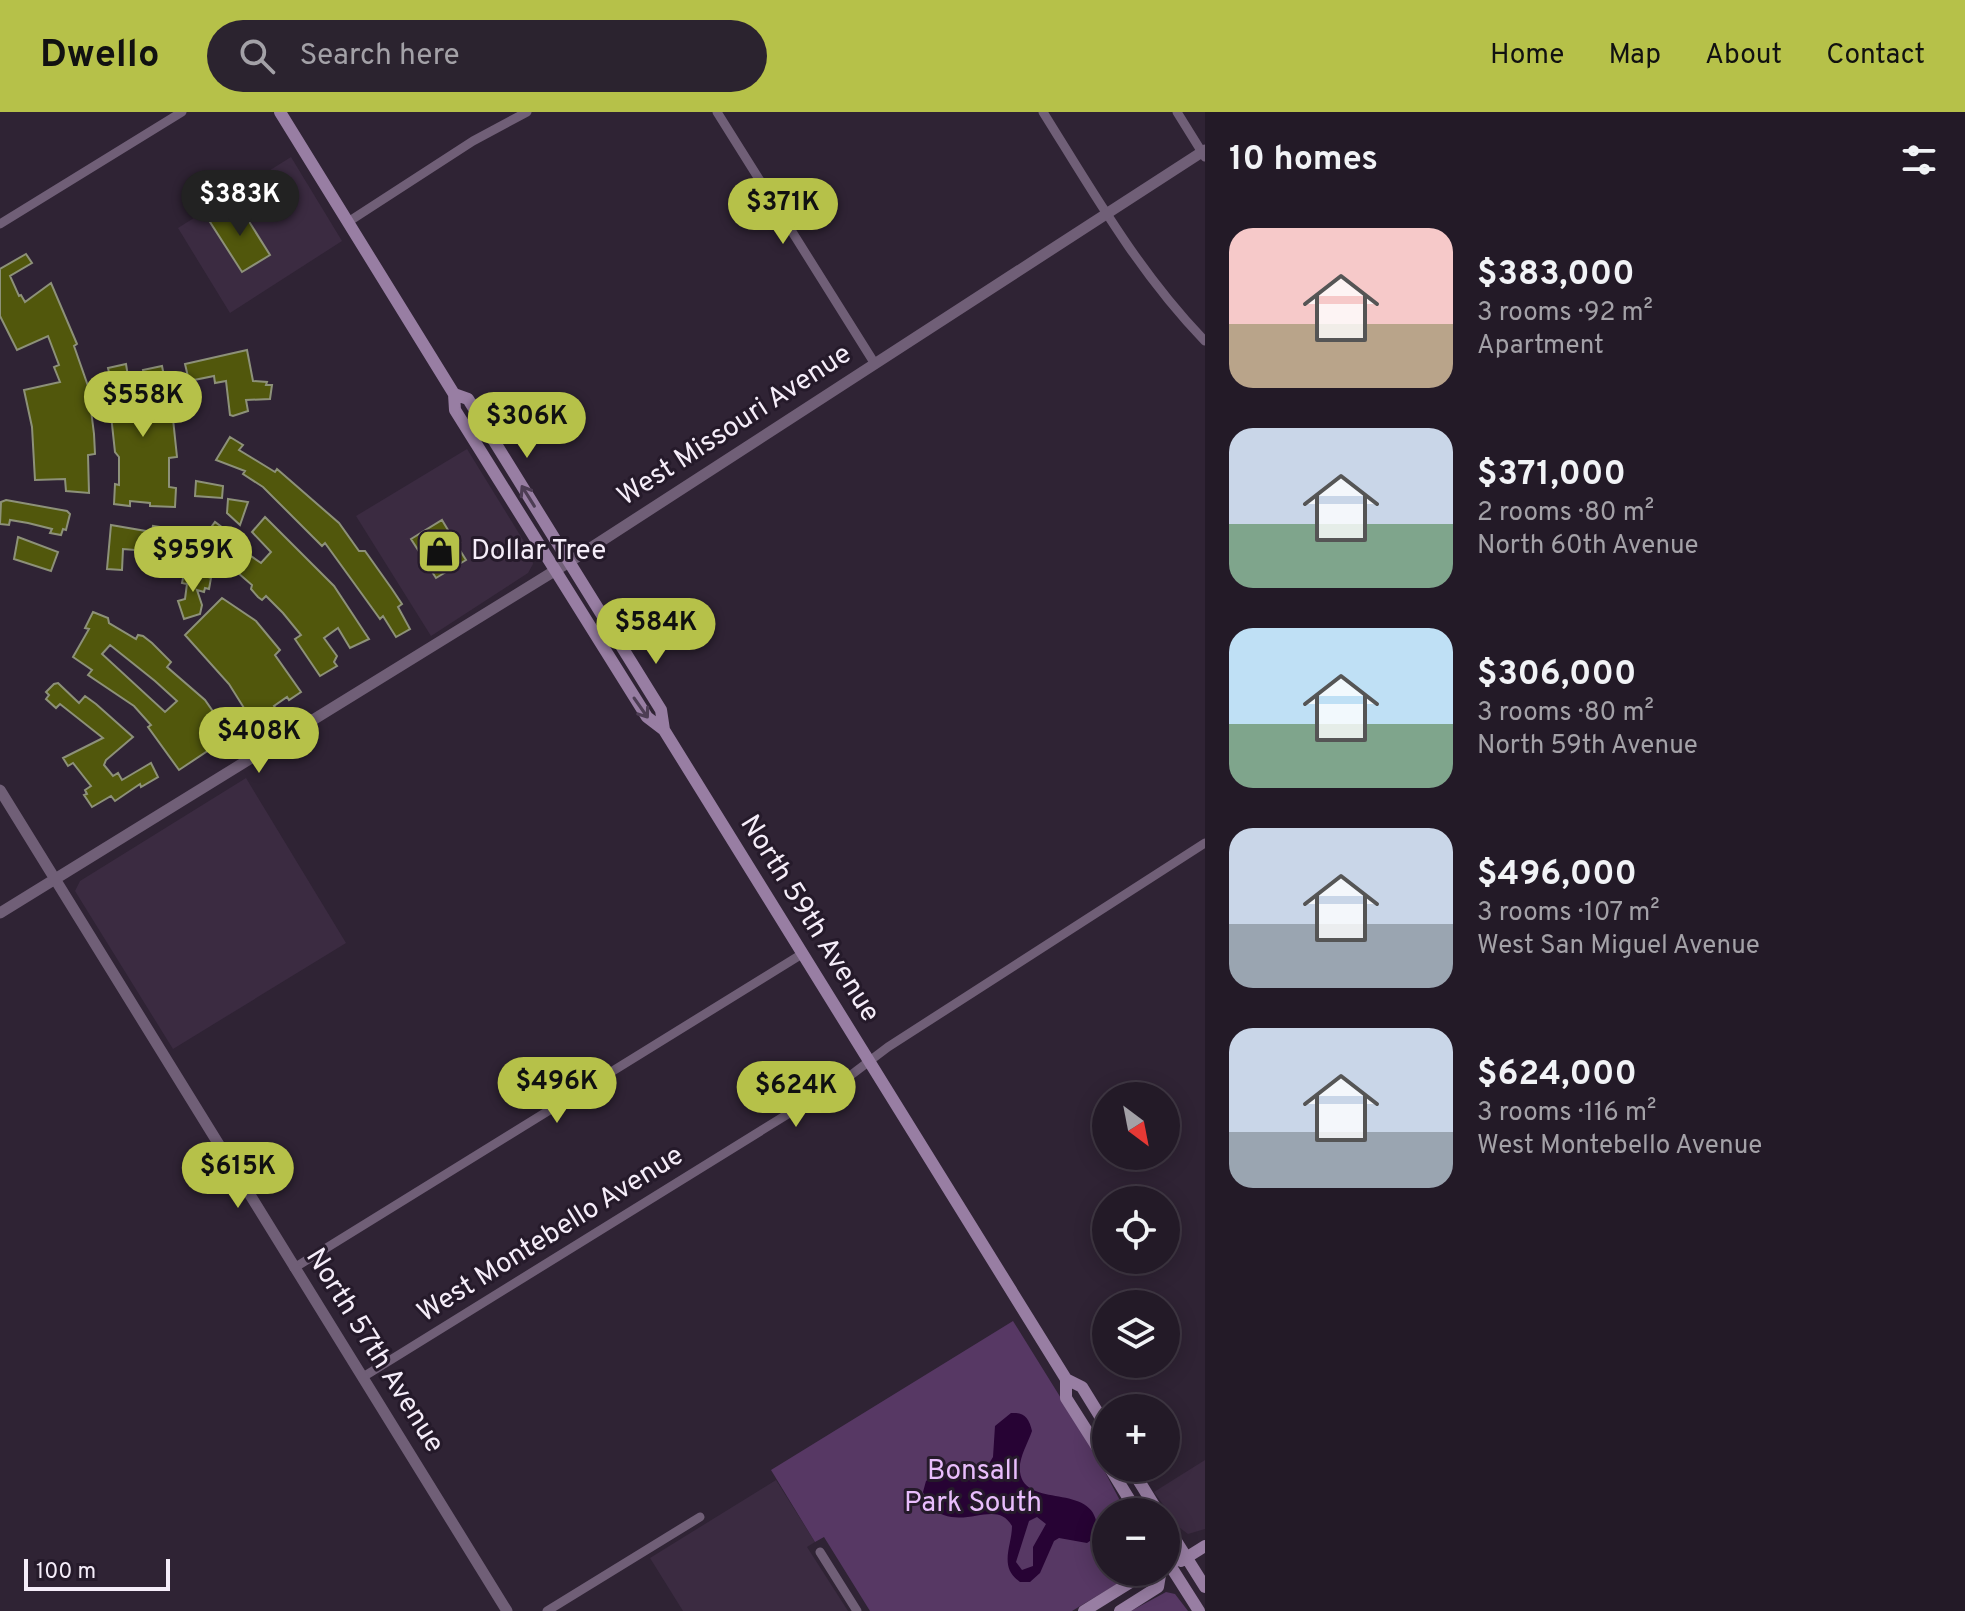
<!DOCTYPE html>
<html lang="en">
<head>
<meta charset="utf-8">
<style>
  :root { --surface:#231a27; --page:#2b232f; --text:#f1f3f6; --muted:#a3a1a7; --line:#403844; --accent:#b6c149 }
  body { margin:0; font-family:Overpass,sans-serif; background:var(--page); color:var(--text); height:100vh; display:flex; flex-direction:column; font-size:30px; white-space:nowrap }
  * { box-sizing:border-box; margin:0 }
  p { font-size:26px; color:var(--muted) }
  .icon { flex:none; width:44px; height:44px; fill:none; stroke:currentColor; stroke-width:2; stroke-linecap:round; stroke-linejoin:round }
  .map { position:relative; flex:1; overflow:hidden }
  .panel { display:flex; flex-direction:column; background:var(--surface); width:760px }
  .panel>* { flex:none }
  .needle { width:52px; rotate:148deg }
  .controls { position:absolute; left:1092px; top:970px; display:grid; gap:16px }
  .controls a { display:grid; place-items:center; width:88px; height:88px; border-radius:50%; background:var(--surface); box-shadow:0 4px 20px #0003,0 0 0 2px var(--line); font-size:40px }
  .scale { position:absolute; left:24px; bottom:20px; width:146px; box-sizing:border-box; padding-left:8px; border:4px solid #f5edf9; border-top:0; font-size:22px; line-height:28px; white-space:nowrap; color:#f5edf9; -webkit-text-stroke:6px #251a2a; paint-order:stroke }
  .price { position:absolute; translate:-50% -68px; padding:0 18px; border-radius:28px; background:var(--accent); color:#111; font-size:26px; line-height:52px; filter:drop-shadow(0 2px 4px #0008) }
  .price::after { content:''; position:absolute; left:50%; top:48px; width:24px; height:18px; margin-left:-12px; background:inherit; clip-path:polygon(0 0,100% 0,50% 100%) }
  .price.active { background:#222; color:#fff }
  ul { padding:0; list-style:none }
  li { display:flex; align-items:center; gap:24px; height:200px; padding:0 24px }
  li span { display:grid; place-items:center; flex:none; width:224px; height:160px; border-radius:24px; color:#555 }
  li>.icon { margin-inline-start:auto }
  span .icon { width:96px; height:96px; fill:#fffc; stroke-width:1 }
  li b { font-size:34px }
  h2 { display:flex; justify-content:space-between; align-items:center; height:96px; padding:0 24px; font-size:34px }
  header { display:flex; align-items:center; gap:48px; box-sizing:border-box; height:112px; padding:0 40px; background:var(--accent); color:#111 }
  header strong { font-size:38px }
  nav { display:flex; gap:44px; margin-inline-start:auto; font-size:28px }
  .search { width:560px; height:72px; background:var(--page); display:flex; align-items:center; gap:20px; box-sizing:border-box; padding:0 28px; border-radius:44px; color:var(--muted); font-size:30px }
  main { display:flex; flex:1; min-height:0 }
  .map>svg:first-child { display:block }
  .built { fill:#3b2b41 }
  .green { fill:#573864 }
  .water { fill:#270334; fill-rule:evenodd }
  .building { fill:#51570c; stroke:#8d9179; stroke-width:2; fill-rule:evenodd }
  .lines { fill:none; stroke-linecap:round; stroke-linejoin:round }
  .minor { stroke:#705f77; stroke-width:9 }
  .tertiary { stroke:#705f77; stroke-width:11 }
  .secondary { stroke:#987ea3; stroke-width:12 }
  .oneway { stroke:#4d3d54 }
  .labels { text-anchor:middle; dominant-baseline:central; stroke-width:6; stroke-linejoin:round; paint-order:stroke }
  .street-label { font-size:28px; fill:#f5edf9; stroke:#251a2a }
  .poi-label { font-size:28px; fill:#f5edf9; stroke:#251a2a; text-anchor:start }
  .park-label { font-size:28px; fill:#e9bdfc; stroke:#251a2a }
</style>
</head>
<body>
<header>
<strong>Dwello</strong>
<div class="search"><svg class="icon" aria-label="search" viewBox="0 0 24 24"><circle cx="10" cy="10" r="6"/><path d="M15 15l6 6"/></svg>Search here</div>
<nav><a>Home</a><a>Map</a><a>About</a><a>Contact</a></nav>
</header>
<main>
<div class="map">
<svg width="1205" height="1499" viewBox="0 0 1205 1499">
  <rect width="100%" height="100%" fill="#2f2334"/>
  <!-- built -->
  <path class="built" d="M291,45l51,84 -112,72 -52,-85z
    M467,337l64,104 2,11 -5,9 -97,63 -75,-120z
    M246,666l100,165 -173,106 -98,-158 5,-10z
    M1205,1348v69l-17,5 -8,-6 -26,-36z
    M776,1368l39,62 -8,5 41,64h-165l-33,-53z"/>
  <!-- green -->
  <path class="green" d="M1013,1209l82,132 31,59h-20v60h31l-65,39h-202l-46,-74 -9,5 -44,-72z
    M1166,1480l9,2 13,17h-57z"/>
  <!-- water -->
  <path class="water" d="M1011,1301c13,-1 18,5 21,18 -4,12 -14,28 -12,41 5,40 83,6 77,64l-10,7 -28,-5 -5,3 -14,32 -10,9h-10c-22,-15 -8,-36 -8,-56 -17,-30 -50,9 -84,-20l-5,-14 3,-11 9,-7 33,6 14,-5 11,-18 2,-31zM1037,1405l9,7 -13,23v19l-11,4 -6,-8 13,-41z"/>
  <!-- building -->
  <path class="building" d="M238,92l32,51 -28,17 -32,-50z
    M26,142l6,9 -22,13 9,20 2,-1 4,7 26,-19 26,61 -3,2 14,40 6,48 1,20 -7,1 1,38 -23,-2 -1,-12 -30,1 -3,-53 -8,-37 36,-8 -6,-15 5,-2 -11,-29 -31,14 -17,-34v-47z
    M247,238l6,31 14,1 -1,3h6l-2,14 -24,1 2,11 -15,5 -3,-1 -4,-34 -11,2 -1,-7 -25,5 -4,-17z
    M126,252l4,25 17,-2 -4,-17 19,-4 5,25 3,-1 5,48 2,19 -8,1v29l7,1 -1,19 -25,-1v-3l-20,-2v5l-16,-2 1,-20 4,1v-28l-4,-5 -4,-37 3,-1v-19l-6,-27zM157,291l1,17 -21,3 -1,-17z
    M230,325l13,8 -4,5 36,22 2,-3 62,54 20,28h6l27,38 10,15 -4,3 12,22 -14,8 -13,-21 -3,3 -55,-76 -3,3 -59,-59 -20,-13 2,-3 -29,-11z
    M196,369l27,5 -1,12 -27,-2z
    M228,387l20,3 -8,23 -13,-12z
    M6,388l61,11 3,3 -4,16 -3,-1 -2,6 -11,-2 2,-4 -24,-6 -18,-3 -1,5 -9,-1 1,-22z
    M265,405l69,69 35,53 -19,9 -12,-20 -14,10 13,18 -3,6 3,4 -17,10 -23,-34 -2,-3 6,-4 -18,-22 -17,-17 -4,4 -4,-3 -7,-8 1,-4 -22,-19 -5,-1 -26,-21 16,-22 8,6 -3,4 3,5 38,26 10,-11 -19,-20z
    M442,408l9,15 4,-3 5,10 -4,2 10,16 -30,18 -25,-39z
    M111,413l41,7 1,-6 14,2 -3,29 -17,-1 1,-5 -25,-2 -1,21 -15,-1z
    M18,425l40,15 -7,19 -37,-12z
    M193,459l18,7 -2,11 -4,-1 -1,4 -7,-2 5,15 -2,9 -16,5 -6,-18 7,-2 2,-15 -5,-1 2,-10 9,1z
    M222,486l34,23 24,29 -5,5 26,37 -12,8 -2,-3 -13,9 3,4 -23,14 -25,-40 -44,-49z
    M93,500l15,6 1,5 27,16 2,-4 5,1 9,7 19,19 -4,5 38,33 25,36 -51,34 -31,-43 3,-2 -17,-19 -46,-31 4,-5 -19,-13 16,-28 -4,-1zM110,533l45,36 22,20 -12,11 -63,-58z
    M58,571l21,20 6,-7 11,8 37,33 -27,23 -2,5 9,11 5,-3 4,7 29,-17 7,14 -17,10 -1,-3 -25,17 -4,-5 -19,11 -8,-12 3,-1 -2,-4 6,-4 -18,-23 -5,3 -5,-8 40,-20 -43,-34 -4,4 -10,-9 3,-4 -3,-3 8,-8z"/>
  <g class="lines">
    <!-- minor -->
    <path class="minor" d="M717,0l158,252
      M1043,0c50,80 96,161 162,229
      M1177,0l28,45
      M348,110l125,-81 54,-29
      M0,112l182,-112
      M294,1156l508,-314
      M363,1265l488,-302 37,-28 317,-204
      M820,1440l37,59
      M547,1499l153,-94"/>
    <!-- tertiary -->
    <path class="tertiary" d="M0,678l507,821
      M0,801l569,-351 636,-412"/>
    <!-- secondary -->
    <path class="secondary" d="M280,0l174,282 1,16 192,307 17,13 402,649v19l40,63
      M454,282l14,5 193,311 3,20
      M1066,1267l16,8 24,39
      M1110,1356l27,44
      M1131,1356l27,44
      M1166,1413l39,62
      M1166,1447l33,52
      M1181,1449l24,-15
      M1084,1499l63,-39
      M1120,1499l38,-24 2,-12"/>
  </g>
  <!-- one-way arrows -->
  <defs><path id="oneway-shaft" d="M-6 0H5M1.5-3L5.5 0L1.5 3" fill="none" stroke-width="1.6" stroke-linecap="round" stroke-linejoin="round" transform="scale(2)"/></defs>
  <g class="oneway">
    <use href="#oneway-shaft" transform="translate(528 384) rotate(-122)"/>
    <use href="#oneway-shaft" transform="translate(641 596) rotate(55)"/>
  </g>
  <!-- icons -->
  <defs>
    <symbol id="shop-square" viewBox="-11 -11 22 22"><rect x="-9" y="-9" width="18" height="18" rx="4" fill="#b6c149" stroke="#251a2a"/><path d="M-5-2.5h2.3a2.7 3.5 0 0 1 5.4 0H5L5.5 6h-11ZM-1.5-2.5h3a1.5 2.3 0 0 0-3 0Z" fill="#111"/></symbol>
  </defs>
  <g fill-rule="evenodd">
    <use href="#shop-square" x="414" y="414" width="51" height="51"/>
  </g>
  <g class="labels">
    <!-- street labels -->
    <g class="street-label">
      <text transform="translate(735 314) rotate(-33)">West Missouri Avenue</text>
      <text transform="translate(809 807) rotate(58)">North 59th Avenue</text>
      <text transform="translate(551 1123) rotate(-32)">West Montebello Avenue</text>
      <text transform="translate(374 1239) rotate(58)">North 57th Avenue</text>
    </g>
    <!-- poi labels -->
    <g class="poi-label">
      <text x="471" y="440">Dollar Tree</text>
    </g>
    <!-- park labels -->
    <g class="park-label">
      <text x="973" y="1360">Bonsall<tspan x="973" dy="32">Park South</tspan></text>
    </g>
  </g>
</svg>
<div class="controls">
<a><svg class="needle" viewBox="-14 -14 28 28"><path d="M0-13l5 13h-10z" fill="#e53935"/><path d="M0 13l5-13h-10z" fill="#a3a1a7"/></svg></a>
<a><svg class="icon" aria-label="locate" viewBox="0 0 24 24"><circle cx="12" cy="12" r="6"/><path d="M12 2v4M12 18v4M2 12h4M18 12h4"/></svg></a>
<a><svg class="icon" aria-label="layers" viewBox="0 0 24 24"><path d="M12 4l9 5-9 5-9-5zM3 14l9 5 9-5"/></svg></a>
<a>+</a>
<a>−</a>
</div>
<div class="scale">100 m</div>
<b class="price active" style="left:240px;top:126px">$383K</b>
<b class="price" style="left:783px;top:134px">$371K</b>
<b class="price" style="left:143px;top:327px">$558K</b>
<b class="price" style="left:527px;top:348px">$306K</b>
<b class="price" style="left:193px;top:482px">$959K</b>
<b class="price" style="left:656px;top:554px">$584K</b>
<b class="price" style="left:259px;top:663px">$408K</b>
<b class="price" style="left:557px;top:1013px">$496K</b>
<b class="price" style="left:796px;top:1017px">$624K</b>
<b class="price" style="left:238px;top:1098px">$615K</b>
</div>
<section class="panel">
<h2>10 homes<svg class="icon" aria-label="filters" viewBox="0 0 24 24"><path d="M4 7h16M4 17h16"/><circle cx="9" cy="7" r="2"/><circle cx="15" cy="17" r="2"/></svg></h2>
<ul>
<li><span style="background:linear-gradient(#f6c9c9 60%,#b9a48a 0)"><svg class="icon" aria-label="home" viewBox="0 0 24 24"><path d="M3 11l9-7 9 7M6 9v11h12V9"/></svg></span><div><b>$383,000</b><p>3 rooms · 92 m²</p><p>Apartment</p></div></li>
<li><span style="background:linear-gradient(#c9d6e8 60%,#7fa58c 0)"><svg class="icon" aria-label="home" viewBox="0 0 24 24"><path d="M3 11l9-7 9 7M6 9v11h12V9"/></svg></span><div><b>$371,000</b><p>2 rooms · 80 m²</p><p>North 60th Avenue</p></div></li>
<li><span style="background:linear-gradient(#bfe0f5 60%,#7fa58c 0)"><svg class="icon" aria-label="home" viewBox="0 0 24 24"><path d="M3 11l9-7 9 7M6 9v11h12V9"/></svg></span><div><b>$306,000</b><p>3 rooms · 80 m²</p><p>North 59th Avenue</p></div></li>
<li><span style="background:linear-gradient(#c9d6e8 60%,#9aa5b1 0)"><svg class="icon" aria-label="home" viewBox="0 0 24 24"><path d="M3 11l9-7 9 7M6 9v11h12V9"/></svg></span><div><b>$496,000</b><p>3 rooms · 107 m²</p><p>West San Miguel Avenue</p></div></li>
<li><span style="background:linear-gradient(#c9d6e8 65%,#9aa5b1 0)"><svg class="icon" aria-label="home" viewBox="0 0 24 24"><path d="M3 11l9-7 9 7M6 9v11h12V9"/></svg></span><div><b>$624,000</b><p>3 rooms · 116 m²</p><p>West Montebello Avenue</p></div></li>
</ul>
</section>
</main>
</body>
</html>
